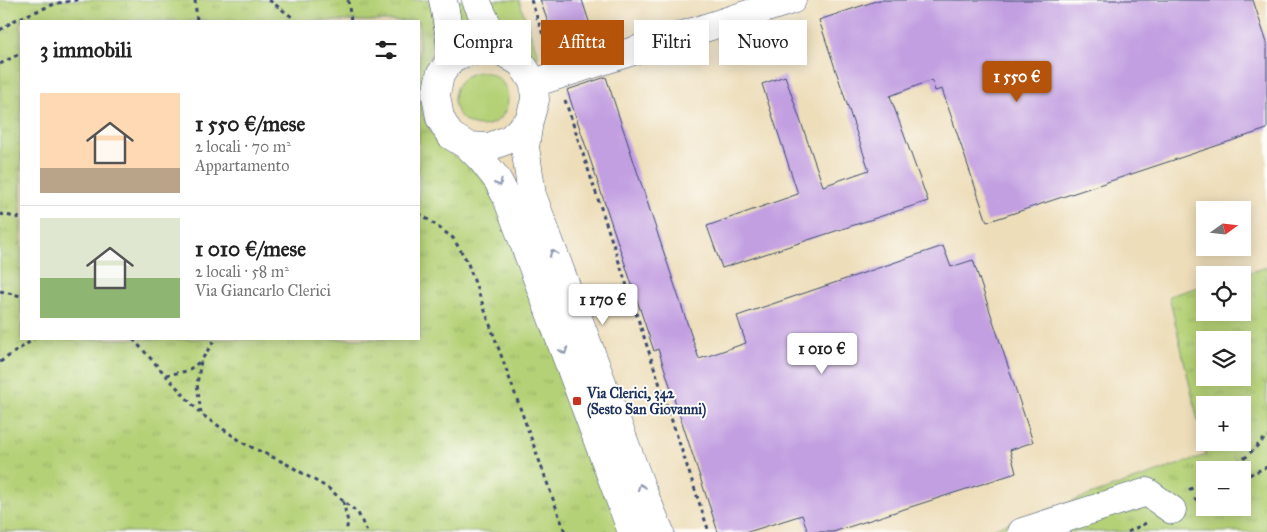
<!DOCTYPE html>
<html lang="it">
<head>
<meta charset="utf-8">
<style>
  :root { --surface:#fff; --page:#f6f6f6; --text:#222; --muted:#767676; --line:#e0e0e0; --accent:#b45309 }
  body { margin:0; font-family:"IM FELL Great Primer",serif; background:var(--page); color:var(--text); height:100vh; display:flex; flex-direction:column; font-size:19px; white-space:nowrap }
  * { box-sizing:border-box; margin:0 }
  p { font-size:16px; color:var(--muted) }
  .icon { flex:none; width:28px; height:28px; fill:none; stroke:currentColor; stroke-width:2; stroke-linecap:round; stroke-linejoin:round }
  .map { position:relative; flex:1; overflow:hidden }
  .drawer { position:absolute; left:20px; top:20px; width:400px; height:320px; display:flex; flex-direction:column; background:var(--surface); border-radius:0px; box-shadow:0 2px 12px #0003 }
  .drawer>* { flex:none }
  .banner { position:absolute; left:435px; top:20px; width:475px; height:45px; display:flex; gap:10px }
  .needle { width:32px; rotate:75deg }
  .tools { position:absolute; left:1196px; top:201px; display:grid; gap:10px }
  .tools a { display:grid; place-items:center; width:55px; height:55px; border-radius:0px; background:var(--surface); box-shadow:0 2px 12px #0003; font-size:25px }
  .price { position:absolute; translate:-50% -42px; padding:0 11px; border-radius:5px; background:#fff; color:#222; font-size:16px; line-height:32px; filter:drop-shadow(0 1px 2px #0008) }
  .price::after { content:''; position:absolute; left:50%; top:30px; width:15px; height:11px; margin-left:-8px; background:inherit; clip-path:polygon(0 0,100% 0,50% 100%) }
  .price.selected { background:var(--accent); color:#fff }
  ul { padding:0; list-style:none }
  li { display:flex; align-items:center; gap:15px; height:125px; padding:0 20px }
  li+li { border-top:1px solid var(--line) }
  li span { display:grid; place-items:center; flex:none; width:140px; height:100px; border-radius:0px; color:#555 }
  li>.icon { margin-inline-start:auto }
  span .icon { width:60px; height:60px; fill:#fffc; stroke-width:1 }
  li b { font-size:21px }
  h2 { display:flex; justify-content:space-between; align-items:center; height:60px; padding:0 20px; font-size:21px }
  .tag { padding:0 18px; border-radius:0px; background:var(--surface); box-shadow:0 2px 12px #0003; font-size:18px; line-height:45px }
  .tag.selected { background:var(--accent); color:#fff }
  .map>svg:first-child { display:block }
  .grass { fill:#b5d177; stroke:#68806a }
  .park { fill:url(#park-tufts); stroke:#68806a; fill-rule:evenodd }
  .building { fill:#c29fe1 }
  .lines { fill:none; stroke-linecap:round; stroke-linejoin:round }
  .minor-casing { stroke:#3a496c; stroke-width:29 }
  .path { stroke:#3a496c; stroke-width:3; stroke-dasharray:4 4; stroke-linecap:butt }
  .minor { stroke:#fff; stroke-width:28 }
  .oneway { stroke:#8d97ae }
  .poi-dot { fill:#c8321e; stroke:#fdfcf7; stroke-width:2 }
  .labels { text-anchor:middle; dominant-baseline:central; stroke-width:4; stroke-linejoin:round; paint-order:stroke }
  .poi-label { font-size:14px; font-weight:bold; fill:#1b2f5e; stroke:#fdfcf7; text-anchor:start }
</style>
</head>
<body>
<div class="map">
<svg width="1267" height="532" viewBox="0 0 1267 532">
  <defs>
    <pattern id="park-tufts" width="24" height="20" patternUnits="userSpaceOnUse" patternTransform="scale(1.25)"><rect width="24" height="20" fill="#b5d177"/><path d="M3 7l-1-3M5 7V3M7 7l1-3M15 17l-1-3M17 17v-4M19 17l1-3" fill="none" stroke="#9bb469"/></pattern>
  </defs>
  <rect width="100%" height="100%" fill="#fdfcf7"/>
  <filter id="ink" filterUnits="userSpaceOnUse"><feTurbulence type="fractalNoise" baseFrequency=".02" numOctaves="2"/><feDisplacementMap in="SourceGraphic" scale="10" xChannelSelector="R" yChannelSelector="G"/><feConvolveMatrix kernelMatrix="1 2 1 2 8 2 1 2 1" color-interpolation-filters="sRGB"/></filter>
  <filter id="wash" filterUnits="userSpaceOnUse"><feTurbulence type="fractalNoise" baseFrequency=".0096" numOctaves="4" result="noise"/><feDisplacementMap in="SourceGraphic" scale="20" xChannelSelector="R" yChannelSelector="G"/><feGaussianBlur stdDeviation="1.12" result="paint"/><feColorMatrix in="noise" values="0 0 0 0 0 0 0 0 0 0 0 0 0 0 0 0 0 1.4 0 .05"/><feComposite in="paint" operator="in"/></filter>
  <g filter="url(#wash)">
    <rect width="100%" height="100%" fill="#edddb9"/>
    <!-- grass -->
    <path class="grass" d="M450,0h16l18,42 -28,1z
      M485,0h34l20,58 -15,-5 -14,-13z
      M454 99a27 27 0 1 1 54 0a27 27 0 1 1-54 0Z"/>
    <!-- park -->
    <path class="park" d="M0,0h433l2,21 -2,29 -13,44 3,22 14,28 19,13 18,9 24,35 126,331h-624zM21,21h398v318h-398z
      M1267,267v265h-284l223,-77 -37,-159 36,-11v27h37v-37h-2zM1205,340h37v38h-37zM1205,405h37v37h-37zM1205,470h37v38h-37z"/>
    <g id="blocks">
      <!-- building -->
      <path class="building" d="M540,0h42l14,43 -36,12z
        M879,0h374l14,43v86l-280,93 -45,-133 -7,2 -3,-11 -42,16 38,105 -206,67 -15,-42 91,-32 -36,-110 23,-8 38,110 46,-16 -50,-150z
        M606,77l93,282 47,-16 -9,-27 206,-70 8,21 22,-7 60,182 -23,8 6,23 -183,59h-25l-6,-17 -54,17h-30l-60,-183 -4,2 -87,-261z"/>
    </g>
  </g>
  <g filter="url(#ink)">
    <use href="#blocks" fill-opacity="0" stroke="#3a496c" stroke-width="1"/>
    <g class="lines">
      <defs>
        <path id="minor" d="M443,0l6,32 3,26
          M476,0l7,16 18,35
          M534,83l258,-83
          M529,121l-19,18 -21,8 -21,-1 -18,-11 -10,-17 -4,-23 4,-20 12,-17 16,-6 15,-3 18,2 20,12 13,20 1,17 -6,21 -4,26 7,48 111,297 17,40
          M468,146l14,14 15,19 10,19 125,334
          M1022,532l125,-40 25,18"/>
      </defs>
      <!-- minor casing -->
      <use href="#minor" class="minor-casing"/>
      <!-- path -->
      <path class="path" d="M195,0l2,21
        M269,0l23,17 1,4
        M348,0l3,21
        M531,0l18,52
        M0,30l15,-10 42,-17 23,-3
        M0,64l21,-11
        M565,100l144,432
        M419,213l34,25 14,23 98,271
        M0,214l21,4
        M0,291l21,5
        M133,339l68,75 44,30 40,19 43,25 30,25 9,19
        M0,362l34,-23
        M166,375l21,-4 14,-10
        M201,413l-4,-29 4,-23 14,-22
        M1223,470l23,-13 21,-21
        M1242,478l25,-11
        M1189,490l16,-10
        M1194,500l11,-5
        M343,501l5,21 -2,10
        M1128,532l18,-9"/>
      <!-- minor -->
      <use href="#minor" class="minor"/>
    </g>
    <!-- one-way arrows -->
    <defs><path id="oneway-chevron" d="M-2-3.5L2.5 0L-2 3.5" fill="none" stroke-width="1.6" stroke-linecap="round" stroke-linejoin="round" transform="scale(1.25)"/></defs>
    <g class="oneway">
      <use href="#oneway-chevron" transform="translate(499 183) rotate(60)"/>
      <use href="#oneway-chevron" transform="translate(553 253) rotate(-111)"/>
      <use href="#oneway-chevron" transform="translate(564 351) rotate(70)"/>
      <use href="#oneway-chevron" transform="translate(641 487) rotate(-111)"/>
    </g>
  </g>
  <!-- markers -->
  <rect class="poi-dot" x="572" y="396" width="10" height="10" rx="2.5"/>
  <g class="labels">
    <!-- poi labels -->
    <g class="poi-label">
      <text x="587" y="393">Via Clerici, 342<tspan x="587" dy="16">(Sesto San Giovanni)</tspan></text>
    </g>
  </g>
</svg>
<div class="tools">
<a><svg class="needle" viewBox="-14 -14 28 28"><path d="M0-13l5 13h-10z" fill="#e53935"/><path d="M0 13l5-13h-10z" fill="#767676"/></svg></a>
<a><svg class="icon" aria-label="locate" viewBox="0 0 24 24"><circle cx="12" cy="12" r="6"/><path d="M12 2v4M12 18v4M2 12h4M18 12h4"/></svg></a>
<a><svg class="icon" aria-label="layers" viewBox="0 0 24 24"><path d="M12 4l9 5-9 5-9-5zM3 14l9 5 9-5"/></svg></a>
<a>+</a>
<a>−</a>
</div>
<b class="price selected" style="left:1017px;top:103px">1 550 €</b>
<b class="price" style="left:603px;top:326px">1 170 €</b>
<b class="price" style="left:822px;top:375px">1 010 €</b>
<div class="banner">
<a class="tag">Compra</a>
<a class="tag selected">Affitta</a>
<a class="tag">Filtri</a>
<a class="tag">Nuovo</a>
</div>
<section class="drawer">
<h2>3 immobili<svg class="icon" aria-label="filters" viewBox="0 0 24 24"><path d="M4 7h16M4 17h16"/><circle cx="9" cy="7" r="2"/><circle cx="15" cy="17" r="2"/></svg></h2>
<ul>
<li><span style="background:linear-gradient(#ffd9b3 75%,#b9a48a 0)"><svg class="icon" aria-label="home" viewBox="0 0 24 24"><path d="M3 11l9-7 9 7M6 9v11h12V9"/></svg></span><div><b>1 550 €/mese</b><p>2 locali · 70 m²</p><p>Appartamento</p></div></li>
<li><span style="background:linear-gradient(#dfe7d0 60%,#8fb573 0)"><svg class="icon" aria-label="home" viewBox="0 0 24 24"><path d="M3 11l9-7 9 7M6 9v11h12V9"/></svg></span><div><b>1 010 €/mese</b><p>2 locali · 58 m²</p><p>Via Giancarlo Clerici</p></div></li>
</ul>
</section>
</div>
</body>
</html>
